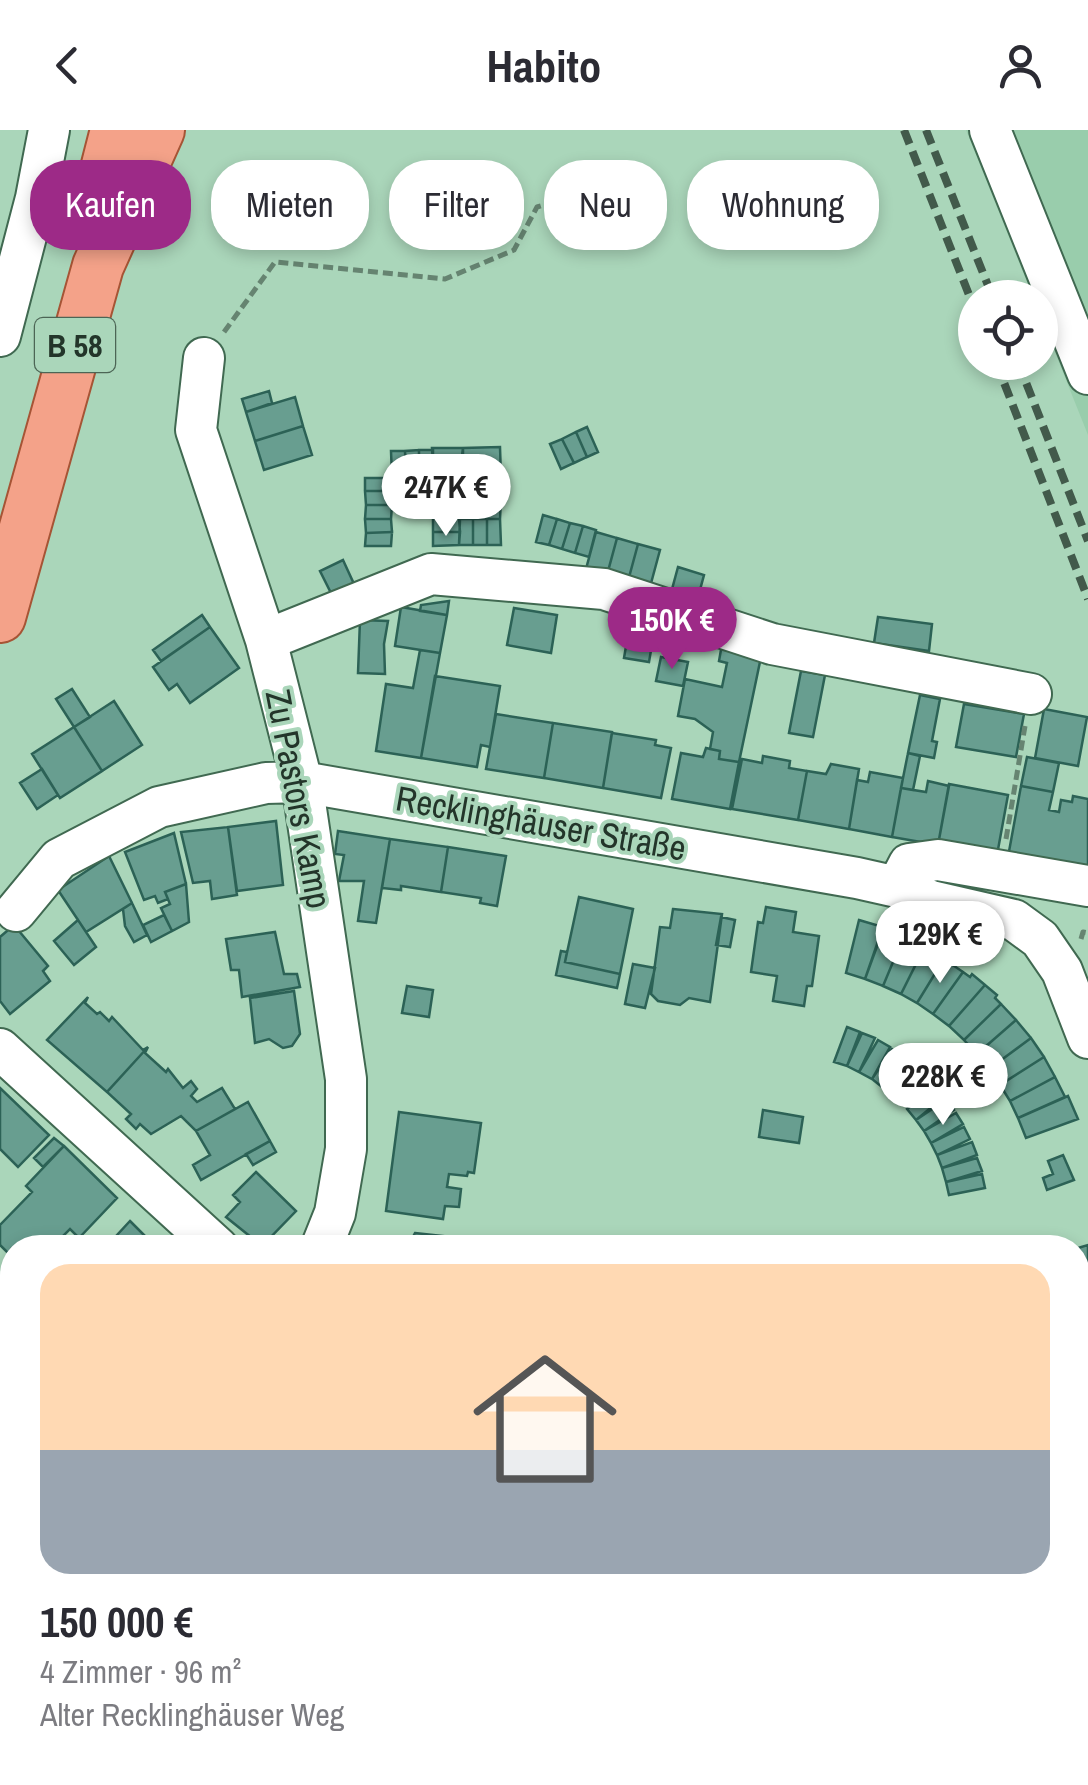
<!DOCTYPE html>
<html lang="de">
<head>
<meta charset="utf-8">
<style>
  :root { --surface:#fff; --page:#f2f2f3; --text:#2b2b33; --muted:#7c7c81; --accent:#9d2a87 }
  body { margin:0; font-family:"Archivo Narrow",sans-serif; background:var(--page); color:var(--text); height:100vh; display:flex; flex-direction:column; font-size:38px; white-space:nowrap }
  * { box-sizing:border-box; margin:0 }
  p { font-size:32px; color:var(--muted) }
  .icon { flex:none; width:55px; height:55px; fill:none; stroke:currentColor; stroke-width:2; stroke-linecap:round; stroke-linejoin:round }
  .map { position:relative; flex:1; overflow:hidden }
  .drawer { position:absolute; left:0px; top:1105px; width:1090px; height:550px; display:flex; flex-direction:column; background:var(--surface); border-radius:40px 40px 0 0; box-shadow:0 5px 15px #0003 }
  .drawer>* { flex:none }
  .top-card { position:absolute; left:30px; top:30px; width:1030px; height:90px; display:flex; gap:20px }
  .controls { position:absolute; left:958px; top:150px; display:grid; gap:20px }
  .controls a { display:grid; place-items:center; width:100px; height:100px; border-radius:50%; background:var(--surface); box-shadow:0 5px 15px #0003; font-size:50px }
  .price { position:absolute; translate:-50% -85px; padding:0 22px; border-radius:35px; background:#fff; color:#222; font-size:32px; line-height:65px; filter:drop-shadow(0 2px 5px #0008) }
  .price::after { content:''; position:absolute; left:50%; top:60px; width:30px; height:22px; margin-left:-15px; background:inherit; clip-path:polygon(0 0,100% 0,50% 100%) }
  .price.on { background:var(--accent); color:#fff }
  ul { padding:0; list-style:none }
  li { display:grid; align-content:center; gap:20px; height:530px; padding:0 40px }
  li span { display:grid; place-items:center; height:310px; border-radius:30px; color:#555 }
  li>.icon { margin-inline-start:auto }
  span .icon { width:180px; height:180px; fill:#fffc; stroke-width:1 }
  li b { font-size:42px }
  .pill { padding:0 35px; border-radius:40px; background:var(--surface); box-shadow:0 5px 15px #0003; font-size:35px; line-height:90px }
  .pill.on { background:var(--accent); color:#fff }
  header { display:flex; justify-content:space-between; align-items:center; height:130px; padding:0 40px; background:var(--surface); font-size:45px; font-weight:800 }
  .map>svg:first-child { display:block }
  .built { fill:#99cdac }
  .park { fill:url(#park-tufts) }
  .building { fill:#689e90; stroke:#2c6256; stroke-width:2.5 }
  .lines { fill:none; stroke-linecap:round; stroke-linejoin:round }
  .minor-casing { stroke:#406951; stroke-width:44 }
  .major-casing { stroke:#a65435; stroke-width:54 }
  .path { stroke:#668471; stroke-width:5; stroke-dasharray:10 5; stroke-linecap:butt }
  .minor { stroke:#fff; stroke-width:40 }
  .major { stroke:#f4a289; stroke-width:50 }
  .rail { stroke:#425a4b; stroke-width:8; stroke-dasharray:15 8; stroke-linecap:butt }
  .labels { text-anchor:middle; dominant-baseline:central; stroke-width:8; stroke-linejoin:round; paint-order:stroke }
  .shield { fill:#aad6ba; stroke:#4c6555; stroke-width:2.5 }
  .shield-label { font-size:32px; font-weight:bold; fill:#23352a }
  .street-label { font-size:35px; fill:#23352a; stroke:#aad6ba }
</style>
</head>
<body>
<header><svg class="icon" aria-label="back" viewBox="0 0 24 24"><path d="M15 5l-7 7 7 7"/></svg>Habito<svg class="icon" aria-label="person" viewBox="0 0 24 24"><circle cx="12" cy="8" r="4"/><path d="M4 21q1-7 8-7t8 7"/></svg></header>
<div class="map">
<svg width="1088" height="1655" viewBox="0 0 1088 1655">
  <defs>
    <pattern id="park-tufts" width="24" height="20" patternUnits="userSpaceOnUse" patternTransform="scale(2.5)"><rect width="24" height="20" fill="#ac9941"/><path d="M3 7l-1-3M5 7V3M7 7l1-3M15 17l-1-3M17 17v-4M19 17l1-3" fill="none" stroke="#8c7e37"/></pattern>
  </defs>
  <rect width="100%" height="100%" fill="#aad6ba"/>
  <!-- built -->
  <path class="built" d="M966,0h122v305l-48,-120v-17l-7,-1z"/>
  <!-- park -->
  <path class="park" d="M1078,1315l10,2v295l-10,-7z"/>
  <!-- building -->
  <path class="building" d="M269,261l3,12 -26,9 -4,-13z
    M295,267l8,29 -48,15 -9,-29z
    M303,296l9,29 -48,15 -9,-29z
    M587,297l11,25 -11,5 -11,-25z
    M576,302l11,25 -13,6 -12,-24z
    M562,309l12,24 -13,6 -11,-25z
    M500,317l1,30h-42l4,-29z
    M432,318h31v16h-30z
    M419,320v27h-13l-1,-26z
    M419,320h14v27h-14z
    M391,321h14l1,26h-14z
    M433,334h27l-1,13h-26z
    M433,347h26l1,14h-27z
    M459,347h42v21h-41z
    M365,348h27l-1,13h-26z
    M365,361h26l1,14h-26z
    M433,361h27v13l-27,1z
    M460,368h41l-1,21h-40z
    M460,374l-1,14 -26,1v-14z
    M366,375h26l-1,14h-26z
    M543,385l14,4 -8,26 -13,-3z
    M459,388l1,14h-27v-13z
    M365,389h26l1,13 -26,1z
    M460,389h13v26h-14z
    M473,389h14v26h-14z
    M487,389h13l1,26h-14z
    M557,389l13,4 -8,26 -13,-4z
    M570,393l13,3 -8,27 -13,-4z
    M583,396l13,4 -7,27 -14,-4z
    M392,402l-1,14h-26l1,-13z
    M433,402h27l-1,13 -26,1z
    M596,402l21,6 -10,37 -21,-6z
    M617,408l21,6 -10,37 -21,-6z
    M638,414l22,6 -10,37 -22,-6z
    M343,430l11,24 -22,11 -12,-24z
    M678,437l26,8 -7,26 -26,-8z
    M449,471l-2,14 -27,-4 1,-6z
    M401,477l46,8 -7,38 -45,-7z
    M514,478l43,7 -6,38 -44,-8z
    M202,485l8,12 -49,34 -8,-11z
    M878,487l54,7 -3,27 -55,-8z
    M360,490l28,1 -4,23 1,30 -27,-1z
    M210,497l29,41 -49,35 -13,-19 -8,6 -16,-23z
    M629,499l25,4 -5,29 -25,-4z
    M722,514l39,13 -22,105 -20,-3 1,-8 -10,-2 3,-17 -18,-13 -17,-3 7,-37 37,8 5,-24 -8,-2z
    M420,520l20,3 -19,105 -45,-7 10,-67 27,4z
    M661,527l27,5 -5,24 -27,-5z
    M801,541l24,4 -12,62 -24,-4z
    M435,546l65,10 -10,61 -9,-2 -4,22 -56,-9z
    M72,559l18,28 -16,10 -18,-28z
    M920,565l20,4 -8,42 5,1 -3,16 -26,-5z
    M114,571l28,44 -40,26 -28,-44z
    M964,574l60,10 -8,43 -60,-10z
    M1044,579l43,8 -9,49 -43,-8z
    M496,584l57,9 -9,55 -58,-9z
    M553,593l59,9 -9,56 -59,-10z
    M74,597l28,44 -42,27 -28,-44z
    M612,603l44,7 -1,5 16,3 -10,50 -58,-10z
    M706,618l14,3 -1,8 20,3 -9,47 -58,-10 9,-46 22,4z
    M908,623l12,3 -7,34 -12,-2z
    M763,626l27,5 -1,7 18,3 -9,49 -66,-11 10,-50 20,4z
    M1027,627l32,6 -6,29 -32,-6z
    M831,634l28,5 -10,60 -51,-9 9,-49 19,3z
    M42,639l16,26 -21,14 -17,-26z
    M870,642l33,6 -11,59 -43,-8 8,-49 11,2z
    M928,651l21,5 -11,59 -46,-8 9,-49 25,4z
    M949,654l59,11 -11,60 -59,-10z
    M1021,656l32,6 -4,18 10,2 2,-12 11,2 1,-6 15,3v72l-80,-14z
    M276,691l7,64 -46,6 -9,-64z
    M228,697l9,68 -25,4 -2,-18 -17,2 -12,-51z
    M338,701l52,8 -14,84 -18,-2 6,-40h-25l5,-26 -9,-1z
    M174,703l12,51 -21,8 3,7 -10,4 -3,-7 -11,4 -19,-48z
    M390,709l58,8 -7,45 -40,-6v4l-19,-2z
    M448,717l58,9 -9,50 -17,-3 1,-5 -40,-6z
    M109,726l23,47 -46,29 -28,-42z
    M186,754l3,38 -17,9 -11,-23 9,-4 -5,-12z
    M579,767l54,12 -13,65 -55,-12z
    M132,773l15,32 -13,7 -9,-16 -2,-17z
    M766,777l30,5 -3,20 26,4 -7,50h-5l-3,20 -31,-5 4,-25 -26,-4 7,-50 5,1z
    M673,779l49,5 -12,88 -21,-4 -9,7 -22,-4 -7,-7 9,-67 10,1z
    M164,785l8,16 -21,11 -8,-17z
    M721,787l14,3 -5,27 -14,-2z
    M78,790l18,27 -22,18 -20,-24z
    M859,790l24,7 -18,52 -19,-6z
    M14,795l34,41 -5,5 7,10 -40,33 -10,-13v-64z
    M883,800l20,8 -20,48 -18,-7z
    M275,802l9,42h13l3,13 -58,10 -3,-27h-8l-5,-31z
    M903,808l21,10 -23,46 -18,-8z
    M924,818l20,11 -27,44 -16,-9z
    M561,821l6,1 -2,10 55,12 -3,14 -61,-13z
    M944,829l19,13 -30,42 -16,-11z
    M633,834l22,4 -10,40 -20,-4z
    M963,842l7,5 2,-3 13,11 -36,41 -16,-12z
    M985,855l12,10 -2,3 6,6 -37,36 -15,-14z
    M407,856l26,4 -4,27 -27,-4z
    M294,861l6,43 -8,12 -9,2 -14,-9 -14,4 -5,-45z
    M88,867l-3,6 12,11 3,-2 9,9 3,-4 31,33 5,-3 -41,45 -60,-52z
    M1001,874l15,16 -39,34 -13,-14z
    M1016,890l15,18 -42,31 -12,-15z
    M847,897l13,5 -13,34 -13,-4z
    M862,903l13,5 -16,34 -12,-6z
    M1031,908l13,19 -44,28 -11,-16z
    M878,910l12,7 -18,32 -13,-7z
    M148,917l-3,6 21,19 2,-3 15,19 8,-7 6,8 -6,7 6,6 25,-14 13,21 -39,22 -15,-15 -30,18 -11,-10 -4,5 -10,-10 5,-5 -24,-22z
    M892,919l12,7 -22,31 -10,-8z
    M1044,927l11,20 -45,24 -10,-16z
    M906,928l10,9 -23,28 -11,-8z
    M919,939l10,9 -26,27 -10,-10z
    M1055,947l10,20 -47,21 -8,-17z
    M936,956l9,10 -29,24 -9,-11z
    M0,958l49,47 -31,32 -18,-18z
    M1068,966l10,23 -52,19 -8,-20z
    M947,969l7,11 -30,21 -8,-11z
    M248,972l22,39 -69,39 -8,-15 17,-10 -14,-24z
    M763,980l40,7 -4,26 -40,-6z
    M399,982l82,11 -7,50 -6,-1 -1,4 -18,-2 -2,13 14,2 -2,18 -14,-1 -2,13 -57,-8z
    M956,983l7,11 -32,19 -7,-12z
    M964,997l6,12 -33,16 -6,-12z
    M54,1008l10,8 -21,21 -9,-9z
    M270,1011l6,11 -23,13 -7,-11z
    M972,1012l5,13 -35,13 -5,-13z
    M64,1016l53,52 -38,40 -9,-9 -14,14 4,5h-48v9l-12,-12v-20l32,-33 -6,-6z
    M1063,1025l11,25 -27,10 -4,-12 10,-4 -5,-13z
    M977,1028l5,13 -36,11 -4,-14z
    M256,1042l40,39 -34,35 -36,-29 14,-15 -7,-7z
    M982,1044l3,14 -36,7 -3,-13z
    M130,1091l27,27h-52z
    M415,1103l28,3 -6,12h-30z
    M1088,1115v105l-10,-20v-82z
    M12,1285v37l-3,2 -9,-14v-17z
    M198,1642h40l4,13h-52l-2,-10z
    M858,1642h32l7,6 -6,7h-42z"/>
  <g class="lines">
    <defs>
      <path id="minor" d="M990,0l98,244
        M0,206l36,-138 13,-68
        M204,228l-8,72 70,210 36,142 44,297v70l-11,64 -14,35
        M266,510l165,-66 173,15 168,55 259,50
        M897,757l12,-23 29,-4 150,26
        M16,781l43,-52 100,-52 107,-24 36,-1 555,96 40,9 34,14 83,19 26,19 22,32 26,67
        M0,919l218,199
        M282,1642l3,13
        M1064,1642l18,13"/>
      <path id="major" d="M102,91l3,-48 11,-43
        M0,487l98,-351 61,-136"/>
    </defs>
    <!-- minor casing -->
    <use href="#minor" class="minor-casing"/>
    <!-- major casing -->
    <use href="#major" class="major-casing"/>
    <!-- path -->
    <path class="path" d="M224,202l51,-70 170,17 69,-29 23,-43 67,-20
      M1006,709l19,-113
      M1081,809l2,-7 5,1
      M0,1359l12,-4
      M1078,1398l10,-12
      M1078,1402l10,14"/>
    <!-- minor -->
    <use href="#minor" class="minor"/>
    <!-- major -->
    <use href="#major" class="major"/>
    <!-- rail -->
    <path class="rail" d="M904,0l71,180
      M926,0l67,168
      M996,232l92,237
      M1018,232l70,179"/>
  </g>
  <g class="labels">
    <!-- shield labels -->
    <rect class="shield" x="35" y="188" width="80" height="54" rx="8"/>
    <g class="shield-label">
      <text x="75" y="215">B 58</text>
    </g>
    <!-- street labels -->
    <g class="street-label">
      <text transform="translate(299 669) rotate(79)">Zu Pastors Kamp</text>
      <text transform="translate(541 693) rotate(10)">Recklinghäuser Straße</text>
    </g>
  </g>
</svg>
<div class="controls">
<a><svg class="icon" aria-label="locate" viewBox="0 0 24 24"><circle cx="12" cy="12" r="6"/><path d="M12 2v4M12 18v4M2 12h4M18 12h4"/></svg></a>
</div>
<b class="price" style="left:446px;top:409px">247K €</b>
<b class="price on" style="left:672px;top:542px">150K €</b>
<b class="price" style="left:940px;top:856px">129K €</b>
<b class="price" style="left:943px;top:998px">228K €</b>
<div class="top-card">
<a class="pill on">Kaufen</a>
<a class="pill">Mieten</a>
<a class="pill">Filter</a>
<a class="pill">Neu</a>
<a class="pill">Wohnung</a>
</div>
<section class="drawer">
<ul>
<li><span style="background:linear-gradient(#ffd9b3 60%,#9aa5b1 0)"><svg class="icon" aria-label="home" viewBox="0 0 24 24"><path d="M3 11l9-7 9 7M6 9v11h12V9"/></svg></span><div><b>150 000 €</b><p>4 Zimmer · 96 m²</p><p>Alter Recklinghäuser Weg</p></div></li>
</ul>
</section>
</div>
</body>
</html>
